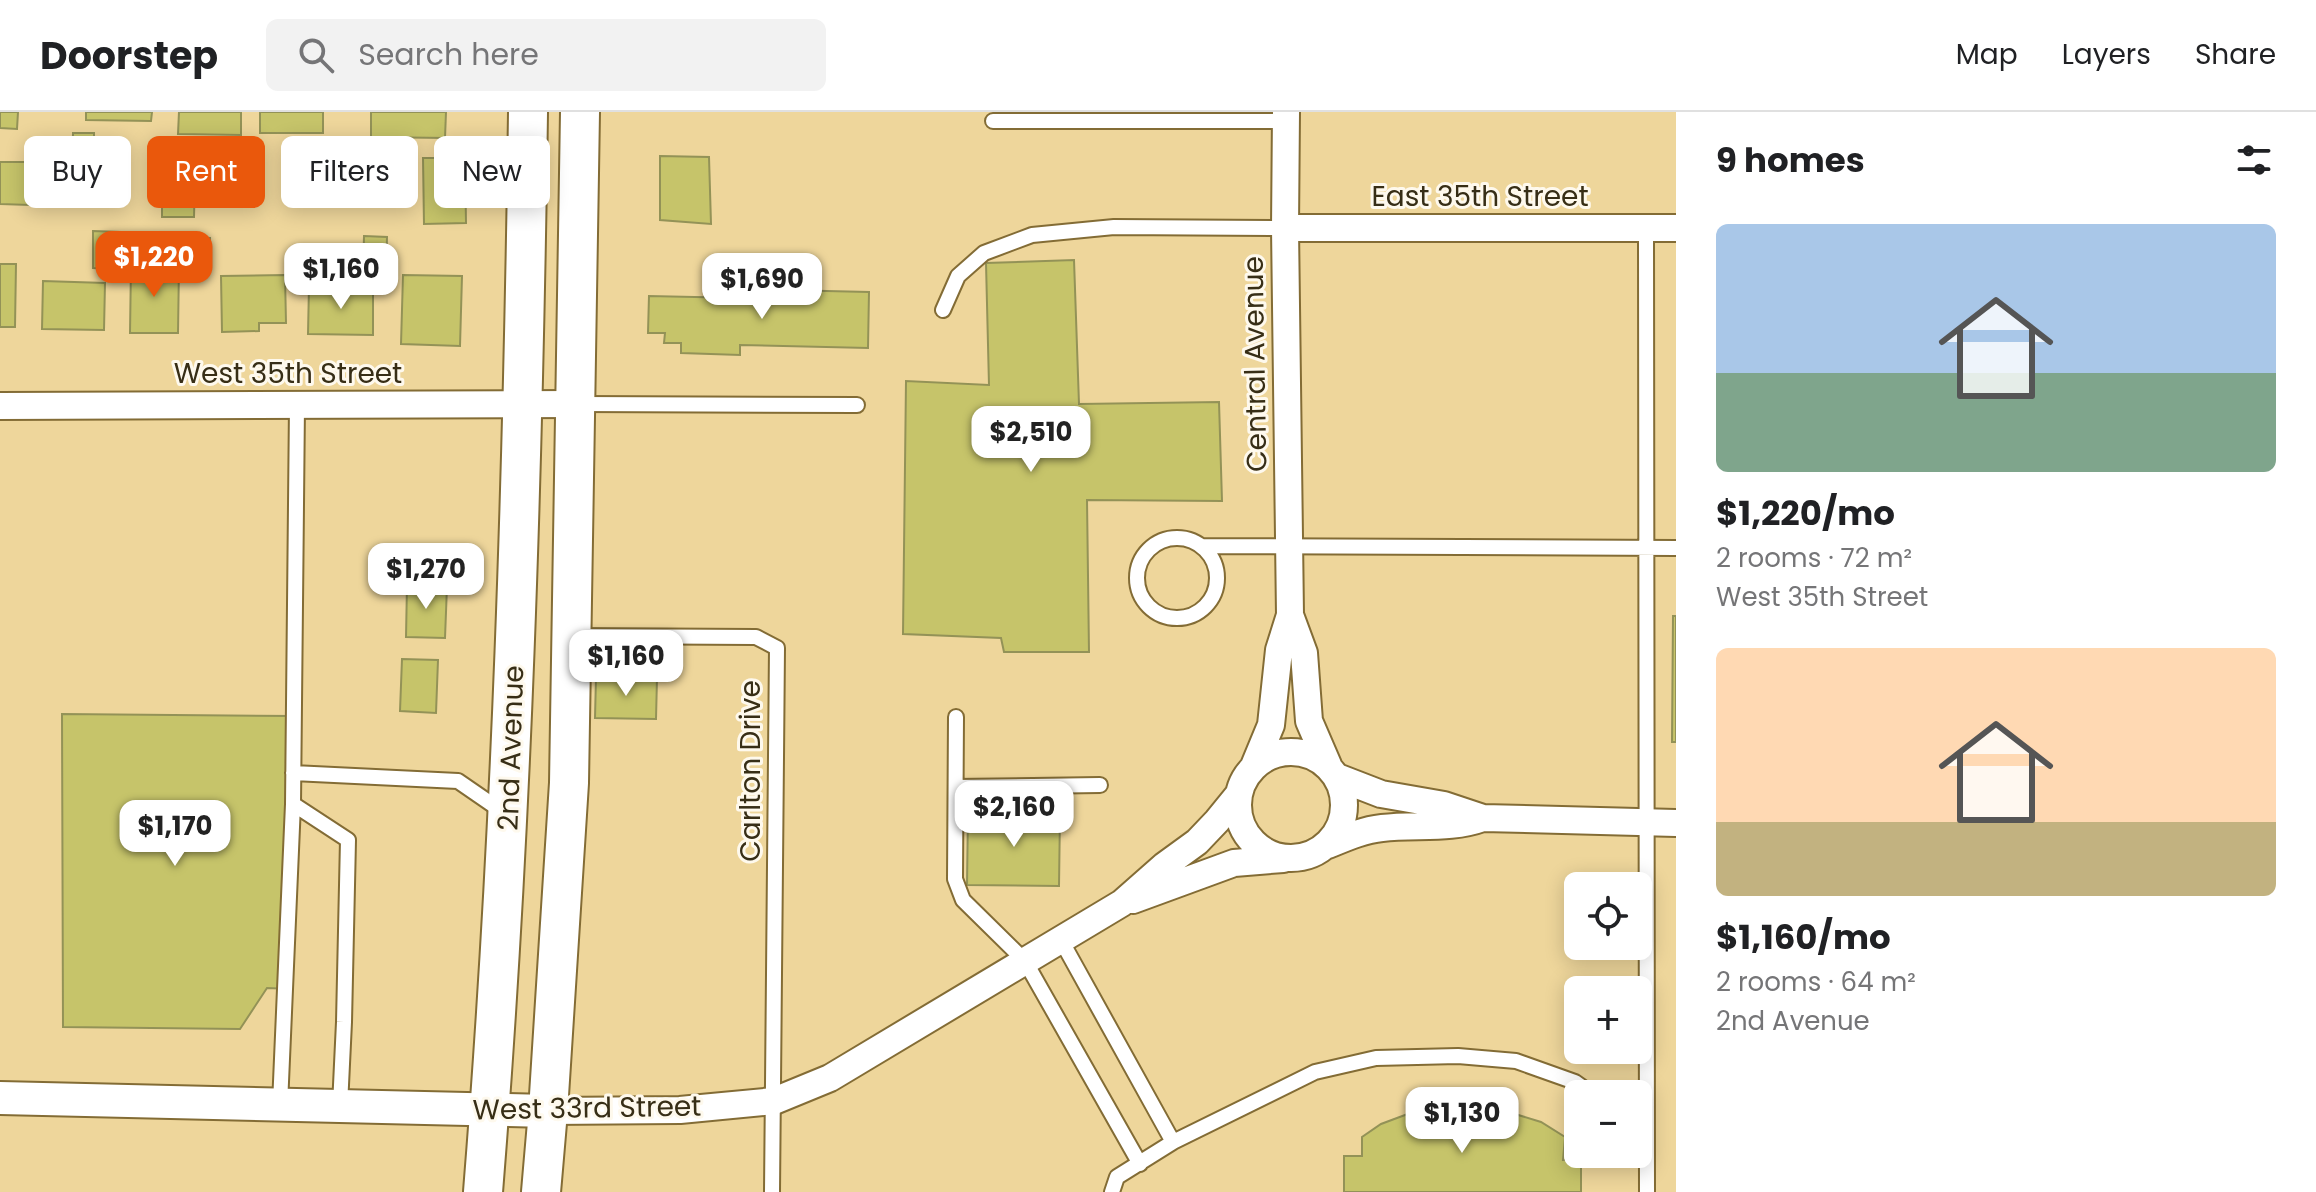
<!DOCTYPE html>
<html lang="en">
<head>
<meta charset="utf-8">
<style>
  :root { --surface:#fff; --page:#f2f2f2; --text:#202124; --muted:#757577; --line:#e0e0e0; --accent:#ea580c }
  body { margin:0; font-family:Poppins,sans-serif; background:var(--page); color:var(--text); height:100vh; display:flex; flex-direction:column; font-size:30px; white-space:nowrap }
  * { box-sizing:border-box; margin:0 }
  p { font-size:26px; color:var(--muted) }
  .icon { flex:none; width:44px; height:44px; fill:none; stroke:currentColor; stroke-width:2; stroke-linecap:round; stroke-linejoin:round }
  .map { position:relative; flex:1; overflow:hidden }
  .panel { display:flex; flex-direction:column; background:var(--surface); width:640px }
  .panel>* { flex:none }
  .guide { position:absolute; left:24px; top:24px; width:760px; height:72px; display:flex; gap:16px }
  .fabs { position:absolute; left:1564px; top:760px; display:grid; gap:16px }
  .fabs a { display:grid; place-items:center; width:88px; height:88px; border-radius:12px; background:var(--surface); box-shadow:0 4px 20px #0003; font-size:40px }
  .price { position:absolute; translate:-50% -68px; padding:0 18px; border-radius:16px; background:#fff; color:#222; font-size:26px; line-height:52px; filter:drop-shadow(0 2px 4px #0008) }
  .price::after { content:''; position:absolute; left:50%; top:48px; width:24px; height:18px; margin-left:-12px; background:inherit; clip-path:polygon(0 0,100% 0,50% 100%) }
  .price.on { background:var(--accent); color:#fff }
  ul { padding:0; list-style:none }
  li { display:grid; align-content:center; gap:16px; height:424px; padding:0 40px }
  li span { display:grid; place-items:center; height:248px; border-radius:12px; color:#555 }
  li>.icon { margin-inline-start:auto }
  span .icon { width:144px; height:144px; fill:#fffc; stroke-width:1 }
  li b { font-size:34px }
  h2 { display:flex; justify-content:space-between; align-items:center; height:96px; padding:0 40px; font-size:34px }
  .tag { padding:0 28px; border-radius:12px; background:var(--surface); box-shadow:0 4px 20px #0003; font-size:28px; line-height:72px }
  .tag.on { background:var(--accent); color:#fff }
  header { display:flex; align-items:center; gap:48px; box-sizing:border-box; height:112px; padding:0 40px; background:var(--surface); border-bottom:2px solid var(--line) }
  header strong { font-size:38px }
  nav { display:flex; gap:44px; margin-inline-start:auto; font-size:28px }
  .search { width:560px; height:72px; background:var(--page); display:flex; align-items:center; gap:20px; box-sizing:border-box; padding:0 28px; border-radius:12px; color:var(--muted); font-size:30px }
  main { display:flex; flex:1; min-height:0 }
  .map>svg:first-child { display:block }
  .building { fill:#c6c46a; stroke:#939257; stroke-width:2 }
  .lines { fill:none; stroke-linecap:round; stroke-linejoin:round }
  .service-casing { stroke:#836c35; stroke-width:18 }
  .minor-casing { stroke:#836c35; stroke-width:30 }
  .tertiary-casing { stroke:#836c35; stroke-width:36 }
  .secondary-casing { stroke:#836c35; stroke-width:42 }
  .service { stroke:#fff; stroke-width:14 }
  .minor { stroke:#fff; stroke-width:26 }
  .tertiary { stroke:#fff; stroke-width:32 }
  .secondary { stroke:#fff; stroke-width:38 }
  .labels { text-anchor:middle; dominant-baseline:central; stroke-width:6; stroke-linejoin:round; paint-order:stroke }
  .street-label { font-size:28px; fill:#372e16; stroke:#fef9ed }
</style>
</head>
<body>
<header>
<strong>Doorstep</strong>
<div class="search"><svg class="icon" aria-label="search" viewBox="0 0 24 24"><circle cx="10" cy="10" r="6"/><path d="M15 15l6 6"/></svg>Search here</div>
<nav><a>Map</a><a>Layers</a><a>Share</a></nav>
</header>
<main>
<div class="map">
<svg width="1676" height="1080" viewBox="0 0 1676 1080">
  <rect width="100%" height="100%" fill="#eed69b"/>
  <!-- building -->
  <path class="building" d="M0,0h18l-1,17 -17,-1z
    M86,0h66l-1,9 -65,-1z
    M179,0h62v23l-63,-1z
    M260,0h63v21h-63z
    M371,0h75l-1,26 -74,-1z
    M73,21h21v49l-22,-1z
    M660,44l49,1 2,67 -51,-4z
    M423,46h42l1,65 -42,1z
    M0,50h30v43l-30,-1z
    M303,51l31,1 -1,36 -31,-1z
    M162,62l33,1 -1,42h-32z
    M93,119l27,1 -1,37 -26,-1z
    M364,124l23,1 -1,37 -23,-1z
    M173,125l37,1 -2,35 -26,-1v-11h-9z
    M1074,148l5,144 140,-2 3,99 -135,-1 2,152h-85l-3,-14 -98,-4 3,-253 83,4 -3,-122z
    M0,152h16l-1,63h-15z
    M131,153h48l-1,68h-48z
    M285,163l1,48h-27v8l-37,1 -1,-56z
    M403,163l59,1 -2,70 -59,-2z
    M43,169l62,2 -1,47 -62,-1z
    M309,174l64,1v48l-65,-1z
    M783,178l86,2 -1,56 -128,-3v10l-59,-2v-10h-17l1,-10h-17l1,-37 133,3z
    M407,473l40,1 -2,52 -39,-1z
    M1673,504h3v126h-4z
    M402,547l36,1 -2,53 -36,-2z
    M596,565l61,1 -1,41 -61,-1z
    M62,602l232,2 -4,273 -23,-1 -27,41 -177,-2z
    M968,700l92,1 -1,73 -92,-1z
    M1470,992l29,5 42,13 24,15 -2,23h18v32h-237v-36h18v-19l19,-13 32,-12z"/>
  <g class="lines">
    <defs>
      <path id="service" d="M993,9h293
        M1646,116l1,964
        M943,198l15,-34 26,-23 48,-18 82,-8 171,1
        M578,292l279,1
        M297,293l-4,399 55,36 -4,182 -4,84
        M1137 466a40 40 0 1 1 80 0a40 40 0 1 1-80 0Z
        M1202,434l474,2
        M573,524l183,1 21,11 -5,544
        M956,605l-1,162 8,21 62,61 115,203
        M293,661l165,8 45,31
        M956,675l144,-2
        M1061,828l112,202
        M280,993l13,-301
        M1112,1080l5,-15 56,-35 142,-70 61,-14 82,-2 58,5 59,21 17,12"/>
      <path id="minor" d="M1285,116h391
        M0,294l576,-2
        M1290,503l14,38 5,68 19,44
        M1238 693a53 53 0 1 1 106 0a53 53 0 1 1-106 0Z
        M1254,654l17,-41 8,-75 11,-35 -5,-387 1,-116
        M1337,665l44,17 63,11 39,13 193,5
        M1328,733c17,-7 35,-15 54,-17 35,-4 68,2 101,-10
        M1133,788l101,-37 49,-4
        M548,999l132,-1 94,-9 56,-23 292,-175 42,-37 33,-24 20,-21 22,-27"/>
      <path id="tertiary" d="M0,986l548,13"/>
      <path id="secondary" d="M483,1080c29,-359 40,-720 45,-1080
        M541,1080l7,-81 21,-328 11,-671"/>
    </defs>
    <!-- service casing -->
    <use href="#service" class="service-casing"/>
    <!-- minor casing -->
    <use href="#minor" class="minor-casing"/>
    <!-- tertiary casing -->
    <use href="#tertiary" class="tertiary-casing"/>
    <!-- secondary casing -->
    <use href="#secondary" class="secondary-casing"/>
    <!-- service -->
    <use href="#service" class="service"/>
    <!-- minor -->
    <use href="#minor" class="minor"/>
    <!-- tertiary -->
    <use href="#tertiary" class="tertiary"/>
    <!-- secondary -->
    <use href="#secondary" class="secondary"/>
  </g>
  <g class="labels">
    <!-- street labels -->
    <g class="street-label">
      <text x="1480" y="84">East 35th Street</text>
      <text transform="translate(1255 252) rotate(-91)">Central Avenue</text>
      <text x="288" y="261">West 35th Street</text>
      <text transform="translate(511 636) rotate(-88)">2nd Avenue</text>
      <text transform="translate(750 659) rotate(-90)">Carlton Drive</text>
      <text transform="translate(587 996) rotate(-1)">West 33rd Street</text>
    </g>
  </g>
</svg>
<div class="fabs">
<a><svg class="icon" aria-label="locate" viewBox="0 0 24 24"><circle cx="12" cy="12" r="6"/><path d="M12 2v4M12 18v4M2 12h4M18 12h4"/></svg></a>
<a>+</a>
<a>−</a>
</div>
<b class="price on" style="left:154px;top:187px">$1,220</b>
<b class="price" style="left:341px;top:199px">$1,160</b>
<b class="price" style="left:762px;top:209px">$1,690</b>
<b class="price" style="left:1031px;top:362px">$2,510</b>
<b class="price" style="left:426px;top:499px">$1,270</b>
<b class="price" style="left:626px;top:586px">$1,160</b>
<b class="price" style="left:1014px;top:737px">$2,160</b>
<b class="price" style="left:175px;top:756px">$1,170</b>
<b class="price" style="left:1462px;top:1043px">$1,130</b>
<div class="guide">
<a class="tag">Buy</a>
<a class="tag on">Rent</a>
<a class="tag">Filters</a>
<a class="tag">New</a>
</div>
</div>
<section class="panel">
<h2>9 homes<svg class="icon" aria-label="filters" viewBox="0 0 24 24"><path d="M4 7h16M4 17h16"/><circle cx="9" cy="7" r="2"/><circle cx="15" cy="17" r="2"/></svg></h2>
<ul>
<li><span style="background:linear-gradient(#a9c7e8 60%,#7fa58c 0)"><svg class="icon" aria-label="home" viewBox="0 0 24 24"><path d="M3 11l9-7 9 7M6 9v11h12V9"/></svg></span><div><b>$1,220/mo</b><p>2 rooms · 72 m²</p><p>West 35th Street</p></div></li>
<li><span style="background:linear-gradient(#ffd9b3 70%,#c2b280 0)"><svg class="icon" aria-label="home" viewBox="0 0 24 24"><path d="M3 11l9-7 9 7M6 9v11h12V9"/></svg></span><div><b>$1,160/mo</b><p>2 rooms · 64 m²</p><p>2nd Avenue</p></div></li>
</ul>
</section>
</main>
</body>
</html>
